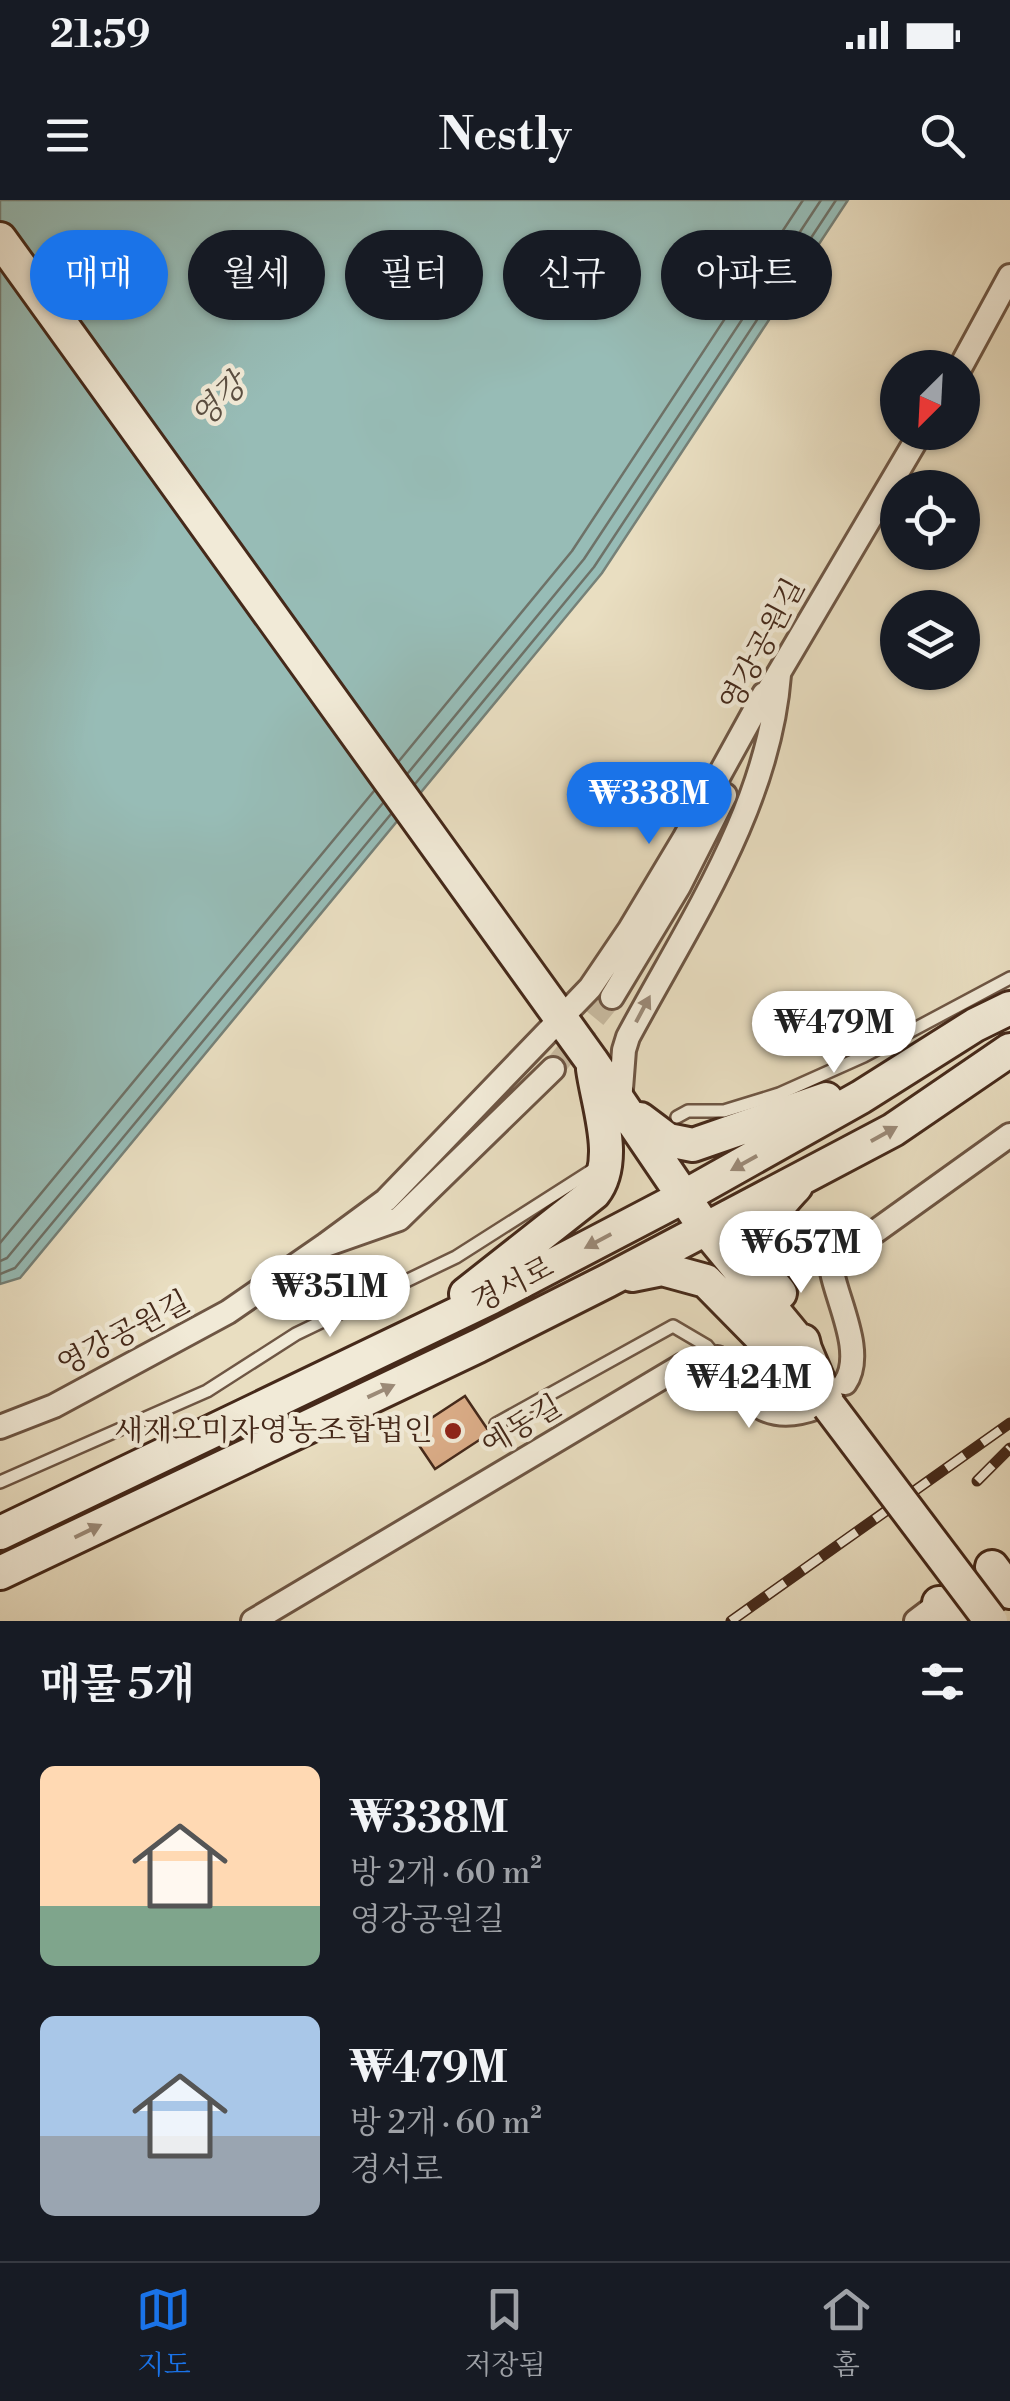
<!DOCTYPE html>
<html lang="ko">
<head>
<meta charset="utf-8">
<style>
  :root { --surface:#171b24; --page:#20242c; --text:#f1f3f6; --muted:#9ea1a6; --line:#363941; --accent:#1a73e8 }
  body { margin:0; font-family:"Libre Bodoni","Noto Serif KR",serif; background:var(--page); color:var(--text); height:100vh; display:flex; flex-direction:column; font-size:38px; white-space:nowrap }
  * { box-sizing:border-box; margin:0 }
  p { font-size:32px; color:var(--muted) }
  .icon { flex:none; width:55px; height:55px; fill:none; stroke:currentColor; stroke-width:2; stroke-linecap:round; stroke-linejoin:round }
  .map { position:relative; height:1421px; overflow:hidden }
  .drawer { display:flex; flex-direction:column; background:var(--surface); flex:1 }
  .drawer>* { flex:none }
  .banner { position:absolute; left:30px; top:30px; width:950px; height:90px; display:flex; gap:20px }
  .needle { width:65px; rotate:204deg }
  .buttons { position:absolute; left:880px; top:150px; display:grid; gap:20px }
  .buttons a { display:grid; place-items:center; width:100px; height:100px; border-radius:50%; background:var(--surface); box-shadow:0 2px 8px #0004; font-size:50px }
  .price { position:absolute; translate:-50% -85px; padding:0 22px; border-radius:35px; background:#fff; color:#222; font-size:32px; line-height:65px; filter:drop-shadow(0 2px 5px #0008) }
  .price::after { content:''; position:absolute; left:50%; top:60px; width:30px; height:22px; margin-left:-15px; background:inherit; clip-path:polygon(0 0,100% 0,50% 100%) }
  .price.current { background:var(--accent); color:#fff }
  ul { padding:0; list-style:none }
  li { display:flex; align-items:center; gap:30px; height:250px; padding:0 40px }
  li span { display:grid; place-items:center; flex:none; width:280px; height:200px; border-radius:15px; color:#555 }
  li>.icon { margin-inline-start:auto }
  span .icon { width:120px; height:120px; fill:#fffc; stroke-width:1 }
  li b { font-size:42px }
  h2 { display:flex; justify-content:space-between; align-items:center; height:120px; padding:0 40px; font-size:42px }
  .chip { padding:0 35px; border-radius:45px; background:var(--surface); box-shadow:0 2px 8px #0004; font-size:35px; line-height:90px }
  .chip.current { background:var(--accent); color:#fff }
  .status { display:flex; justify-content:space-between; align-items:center; height:70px; padding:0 50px; background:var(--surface); direction:ltr }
  .status svg { height:28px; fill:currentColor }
  header { display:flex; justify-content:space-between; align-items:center; height:130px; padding:0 40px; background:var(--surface); font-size:45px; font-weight:800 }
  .menu { display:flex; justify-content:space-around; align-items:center; height:140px; border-top:2px solid var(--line); background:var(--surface); font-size:28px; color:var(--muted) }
  .menu a { display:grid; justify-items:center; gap:5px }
  .menu .current { color:var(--accent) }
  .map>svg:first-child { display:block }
  .water { fill:#97bcb6; stroke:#768178; stroke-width:2.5 }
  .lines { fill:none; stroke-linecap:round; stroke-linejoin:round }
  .shore { stroke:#6e7268; stroke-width:2.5 }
  .building { fill:#daac87; stroke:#45291a; stroke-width:2.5 }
  .street-tunnel { stroke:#c8baa0; stroke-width:22; stroke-dasharray:22 11; stroke-linecap:butt }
  .lane-casing { stroke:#6e5644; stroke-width:16 }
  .street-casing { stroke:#6e5644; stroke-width:28 }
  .secondary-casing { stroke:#45291a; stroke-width:38 }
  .lane { stroke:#f1ead7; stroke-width:11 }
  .street { stroke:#f1ead7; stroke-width:22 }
  .secondary { stroke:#f1ead7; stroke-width:32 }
  .rail-casing { stroke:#45291a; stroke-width:11 }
  .rail { stroke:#f1ead7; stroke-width:8; stroke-dasharray:22; stroke-linecap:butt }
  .secondary-bridge-casing { stroke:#45291a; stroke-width:38; stroke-linecap:butt }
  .secondary-bridge { stroke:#f1ead7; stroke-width:32 }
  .oneway { fill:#9b8a78 }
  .poi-dot { fill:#8f2418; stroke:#f1ead7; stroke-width:4 }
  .labels { text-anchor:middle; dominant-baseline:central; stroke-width:9; stroke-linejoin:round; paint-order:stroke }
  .street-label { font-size:30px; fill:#45291a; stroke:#f1ead7 }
  .poi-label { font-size:30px; fill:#45291a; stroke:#f1ead7; text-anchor:end }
  .water-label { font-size:32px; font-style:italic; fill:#5a4e41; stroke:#f1ead7 }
</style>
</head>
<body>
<div class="status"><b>21:59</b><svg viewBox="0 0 49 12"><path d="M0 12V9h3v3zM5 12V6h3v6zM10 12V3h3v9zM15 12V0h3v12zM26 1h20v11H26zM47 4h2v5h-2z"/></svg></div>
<header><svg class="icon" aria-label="menu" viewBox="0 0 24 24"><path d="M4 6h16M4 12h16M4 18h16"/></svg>Nestly<svg class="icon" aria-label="search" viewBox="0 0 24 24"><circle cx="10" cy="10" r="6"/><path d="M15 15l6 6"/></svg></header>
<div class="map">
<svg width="1010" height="1421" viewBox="0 0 1010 1421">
  <rect width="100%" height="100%" fill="#e9dec1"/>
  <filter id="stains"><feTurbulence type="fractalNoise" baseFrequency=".002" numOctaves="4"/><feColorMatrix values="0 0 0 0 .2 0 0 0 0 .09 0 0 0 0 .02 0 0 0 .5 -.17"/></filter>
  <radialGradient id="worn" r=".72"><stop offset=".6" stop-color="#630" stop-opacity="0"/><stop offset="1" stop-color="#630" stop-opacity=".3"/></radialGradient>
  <!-- water -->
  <path class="water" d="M0,0h848l-246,373 -582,705 -20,6z"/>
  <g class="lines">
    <!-- shore -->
    <path class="shore" d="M399,561l173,-210 231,-351
      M408,573l176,-214 237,-359
      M415,584l179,-217 242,-367
      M0,1043l374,-452
      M0,1061l7,-3 376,-455
      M0,1074l15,-6 376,-454"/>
  </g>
  <!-- building -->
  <path class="building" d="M465,1196l25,37 -55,36 -25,-37z"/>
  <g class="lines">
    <!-- street-tunnel -->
    <path class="street-tunnel" d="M553,869l59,-72"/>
    <defs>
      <path id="lane" d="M677,917l11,-6h36l55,-17 85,-38 146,-78
        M496,1224l177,-98 34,20 10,12
        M0,1282l207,-91 89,-57 160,-77 143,-91"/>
      <path id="street" d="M960,168l50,-92
        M760,505l161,-273
        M612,797l67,-111 46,-91
        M620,902l4,-52 4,-13c61,-114 141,-230 151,-362
        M325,1045l61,-45 204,-212 40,-59 54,-90 80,-145
        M845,1183c20,-29 -7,-80 -13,-111l5,-13 173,-124
        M0,1227l54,-21 174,-94 97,-67 74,-26 154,-150
        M253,1421l430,-256 34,-7c28,40 46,70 101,49
        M916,1421l33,-25"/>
      <path id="secondary" d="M0,39l591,821 114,168 100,121 24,57
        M640,919l28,21 25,5 133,-46
        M632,1075l30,-6 44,12 59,60 18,7 22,1 -2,-8
        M780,1093c-7,-9 -16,-18 -21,-27 -14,-27 21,-62 37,-80
        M466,1094l128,-101c25,-32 4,-87 -1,-124
        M0,1333l490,-235 195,-102 176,-99 114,-72 35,-17
        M992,1367l18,25
        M0,1373l478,-227 129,-65 286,-151 117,-80
        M939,1403l14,18"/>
    </defs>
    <!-- lane casing -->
    <use href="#lane" class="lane-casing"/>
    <!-- street casing -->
    <use href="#street" class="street-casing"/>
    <!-- secondary casing -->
    <use href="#secondary" class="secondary-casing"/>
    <!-- lane -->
    <use href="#lane" class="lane"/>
    <!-- street -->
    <use href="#street" class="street"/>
    <!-- secondary -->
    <use href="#secondary" class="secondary"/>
    <defs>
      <path id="rail" d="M977,1281l33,-33
        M731,1421l279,-198"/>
    </defs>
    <!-- rail casing -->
    <use href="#rail" class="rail-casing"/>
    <!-- rail -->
    <use href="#rail" class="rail"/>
    <defs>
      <path id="secondary-bridge" d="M829,1206l162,215"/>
    </defs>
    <!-- secondary-bridge casing -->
    <use href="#secondary-bridge" class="secondary-bridge-casing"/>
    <!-- secondary-bridge -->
    <use href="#secondary-bridge" class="secondary-bridge"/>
  </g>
  <!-- one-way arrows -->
  <defs><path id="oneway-solid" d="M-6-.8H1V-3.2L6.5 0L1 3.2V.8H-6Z" transform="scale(2.5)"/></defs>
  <g class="oneway">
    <use href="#oneway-solid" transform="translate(643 809) rotate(-62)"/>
    <use href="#oneway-solid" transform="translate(884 934) rotate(-29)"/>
    <use href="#oneway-solid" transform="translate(744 963) rotate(151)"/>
    <use href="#oneway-solid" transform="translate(598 1041) rotate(152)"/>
    <use href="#oneway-solid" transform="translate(381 1191) rotate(-25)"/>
    <use href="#oneway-solid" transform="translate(88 1331) rotate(-26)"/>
  </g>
  <!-- markers -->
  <circle class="poi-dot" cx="453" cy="1231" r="10"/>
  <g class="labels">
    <!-- street labels -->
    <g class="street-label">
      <text transform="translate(763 445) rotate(-62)">영강공원길</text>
      <text transform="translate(513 1085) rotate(-27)">경서로</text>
      <text transform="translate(124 1134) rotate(-28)">영강공원길</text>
      <text transform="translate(522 1226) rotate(-31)">예동길</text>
    </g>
    <!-- poi labels -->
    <g class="poi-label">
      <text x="433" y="1231">새재오미자영농조합법인</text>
    </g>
    <!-- water labels -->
    <g class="water-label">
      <text transform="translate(219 201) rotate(-44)">영강</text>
    </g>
  </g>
  <rect width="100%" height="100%" filter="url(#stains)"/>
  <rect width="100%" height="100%" fill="url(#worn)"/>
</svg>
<div class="buttons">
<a><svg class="needle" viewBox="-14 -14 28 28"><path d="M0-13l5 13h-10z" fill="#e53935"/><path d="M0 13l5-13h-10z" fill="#9ea1a6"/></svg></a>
<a><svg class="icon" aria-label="locate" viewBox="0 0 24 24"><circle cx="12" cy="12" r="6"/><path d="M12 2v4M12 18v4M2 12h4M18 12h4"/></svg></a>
<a><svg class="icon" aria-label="layers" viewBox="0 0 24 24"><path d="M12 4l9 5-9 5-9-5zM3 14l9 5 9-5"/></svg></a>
</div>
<b class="price current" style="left:649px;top:647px">₩338M</b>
<b class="price" style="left:834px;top:876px">₩479M</b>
<b class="price" style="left:801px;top:1096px">₩657M</b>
<b class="price" style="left:330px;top:1140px">₩351M</b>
<b class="price" style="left:749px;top:1231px">₩424M</b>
<div class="banner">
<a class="chip current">매매</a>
<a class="chip">월세</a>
<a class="chip">필터</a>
<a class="chip">신규</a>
<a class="chip">아파트</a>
</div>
</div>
<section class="drawer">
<h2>매물 5개<svg class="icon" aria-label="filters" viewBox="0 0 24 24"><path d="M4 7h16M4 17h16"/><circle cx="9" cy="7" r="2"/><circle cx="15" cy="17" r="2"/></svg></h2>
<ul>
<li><span style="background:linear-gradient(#ffd9b3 70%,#7fa58c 0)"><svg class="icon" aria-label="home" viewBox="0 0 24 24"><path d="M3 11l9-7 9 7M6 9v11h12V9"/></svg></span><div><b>₩338M</b><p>방 2개 · 60 m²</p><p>영강공원길</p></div></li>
<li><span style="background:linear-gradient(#a9c7e8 60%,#9aa5b1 0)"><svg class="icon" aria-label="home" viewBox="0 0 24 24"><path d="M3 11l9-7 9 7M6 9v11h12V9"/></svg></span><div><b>₩479M</b><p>방 2개 · 60 m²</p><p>경서로</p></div></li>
</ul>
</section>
<nav class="menu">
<a class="current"><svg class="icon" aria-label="map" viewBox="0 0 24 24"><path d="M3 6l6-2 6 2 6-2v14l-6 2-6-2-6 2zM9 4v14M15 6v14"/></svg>지도</a>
<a><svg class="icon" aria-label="saved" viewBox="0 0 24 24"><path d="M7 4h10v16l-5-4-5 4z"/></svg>저장됨</a>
<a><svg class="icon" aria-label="home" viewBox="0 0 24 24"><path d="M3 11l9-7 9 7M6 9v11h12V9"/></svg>홈</a>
</nav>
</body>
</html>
